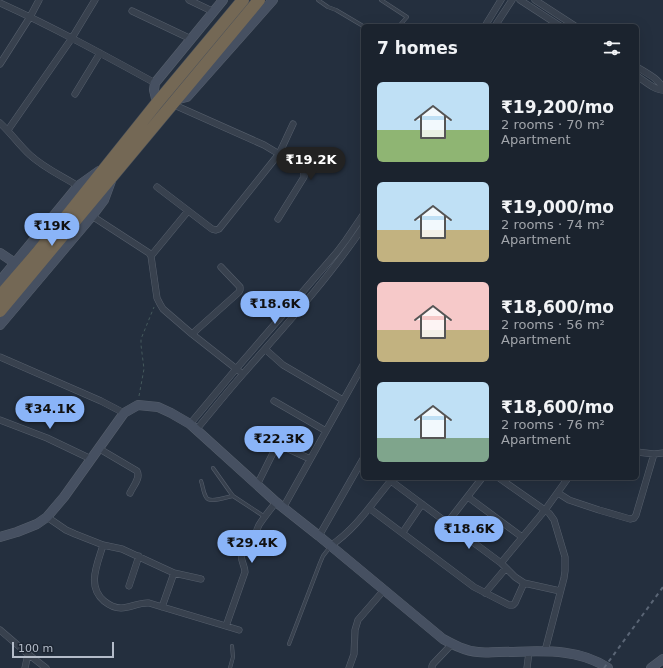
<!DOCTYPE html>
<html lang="en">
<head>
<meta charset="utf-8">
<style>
  :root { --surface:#1b232e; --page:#242b36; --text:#f1f3f6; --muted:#a0a4aa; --line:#39404a; --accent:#8ab4f8 }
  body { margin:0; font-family:"DejaVu Sans",sans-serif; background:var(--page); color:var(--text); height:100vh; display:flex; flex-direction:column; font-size:15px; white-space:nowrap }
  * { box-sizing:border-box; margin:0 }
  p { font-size:13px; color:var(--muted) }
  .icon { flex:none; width:22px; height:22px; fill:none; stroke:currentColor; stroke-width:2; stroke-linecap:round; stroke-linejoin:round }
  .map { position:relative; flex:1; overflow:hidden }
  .drawer { position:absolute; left:361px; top:24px; width:278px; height:456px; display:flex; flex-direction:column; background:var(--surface); border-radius:6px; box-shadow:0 4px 16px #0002,0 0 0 1px var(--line) }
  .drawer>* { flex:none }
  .scale { position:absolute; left:12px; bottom:10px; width:102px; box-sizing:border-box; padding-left:4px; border:2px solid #b4bcc9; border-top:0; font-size:11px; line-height:14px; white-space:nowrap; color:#b4bcc9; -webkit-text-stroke:3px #1d2633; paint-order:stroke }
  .price { position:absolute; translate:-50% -34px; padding:0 9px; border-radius:14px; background:var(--accent); color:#111; font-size:13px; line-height:26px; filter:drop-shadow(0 1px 2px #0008) }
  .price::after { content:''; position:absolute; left:50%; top:24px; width:12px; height:9px; margin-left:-6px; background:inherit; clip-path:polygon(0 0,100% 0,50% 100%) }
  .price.current { background:#222; color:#fff }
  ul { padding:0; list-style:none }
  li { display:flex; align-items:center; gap:12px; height:100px; padding:0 16px }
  li span { display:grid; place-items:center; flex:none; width:112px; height:80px; border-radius:6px; color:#555 }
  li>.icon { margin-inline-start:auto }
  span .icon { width:48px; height:48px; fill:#fffc; stroke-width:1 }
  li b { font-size:17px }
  h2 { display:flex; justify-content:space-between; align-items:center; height:48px; padding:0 16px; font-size:17px }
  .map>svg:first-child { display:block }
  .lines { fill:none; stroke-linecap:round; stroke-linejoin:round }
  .lane-casing { stroke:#565f6c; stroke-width:4 }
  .street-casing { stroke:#565f6c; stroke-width:7 }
  .secondary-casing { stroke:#565f6c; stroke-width:10 }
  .highway-casing { stroke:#434c59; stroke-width:13 }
  .path { stroke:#44595c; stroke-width:1; stroke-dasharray:3 3; stroke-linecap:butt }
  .lane { stroke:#38414e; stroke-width:3 }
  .street { stroke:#38414e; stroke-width:6 }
  .secondary { stroke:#465061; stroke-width:9 }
  .highway { stroke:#746855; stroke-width:12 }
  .rail { stroke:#5a6575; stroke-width:2; stroke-dasharray:4 4; stroke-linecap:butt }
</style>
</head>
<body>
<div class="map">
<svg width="663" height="668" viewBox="0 0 663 668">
  <rect width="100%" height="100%" fill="#242f3e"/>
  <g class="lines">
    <defs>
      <path id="lane" d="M318,0l10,7 8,3 27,16
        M381,0l26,17 -8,9
        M213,468l17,24 3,4 32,21
        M201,481c2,5 2,11 5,16 3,7 20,0 27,-1
        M289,644l31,-81 3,-7 7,-9
        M230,668l3,-11 -1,-11"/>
      <path id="street" d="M189,0l25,12
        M520,0l40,26
        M535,0l40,26
        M0,3c53,24 104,52 155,80
        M132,11l59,28
        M485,26l16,-26
        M495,26l17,-26
        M0,64l30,-47 9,-17
        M637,67c9,6 21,11 26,21
        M637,76c8,5 17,14 26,14
        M75,94l25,-41
        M172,104l92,41 15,9 24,17 1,3v3l-26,42
        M0,123c11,10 19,22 30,32 14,13 32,21 48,31
        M8,130l64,-92 23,-38
        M157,187l55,42 4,1 3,-1 55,-69 5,-6 14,-30
        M92,216l57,37 2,3 6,42 3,6 3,5 29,25 47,37
        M151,256l37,-45
        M192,334l47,-42 1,-2v-3l-19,-20
        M265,349l18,16 60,35
        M0,357l101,44 23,12
        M274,401l52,30
        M0,420l47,18 44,21
        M190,424l46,-55 101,-117 9,-12 17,-25
        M196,430c16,-19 31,-38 47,-56 42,-48 85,-95 120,-147
        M98,448l39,23c4,7 -4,15 -7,22
        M637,452l17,2 9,-1
        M499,478l50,35 5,7 11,37v14l-1,7 -19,73
        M391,481l110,82 14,14 9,6 36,8
        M257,485l19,-38 6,-1 28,13
        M558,493l11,7 30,10 31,9 4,-1 2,-3 18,-61
        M468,497l54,40
        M283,508l80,-143
        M369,508l105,79 35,18h4l2,-2 9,-20
        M47,517l19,13 9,4 28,11 19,4 41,19 11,5 27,6
        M447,523l35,-45
        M403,532l19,-28
        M319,536l44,-77
        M103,545c-5,18 -17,41 1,56 5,4 10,7 17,7 10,0 18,-6 28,-5l90,27
        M330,546c26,-17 43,-44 63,-68
        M501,563l44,-53 23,-32
        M129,586l10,-30
        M485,593l21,-25
        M162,607l12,-34
        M226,626l19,-54c0,-7 -6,-13 -3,-21 1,-5 6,-5 9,-9 4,-4 5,-11 8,-17 5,-8 11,-15 17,-23
        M0,630l28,24 18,14
        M25,668l3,-14
        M349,668l5,-14 1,-24 3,-10 26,-30
        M432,668v-2l1,-2 19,-20
        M527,668l2,-16"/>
      <path id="secondary" d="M175,100l12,-3 86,-97
        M157,103l-3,-13 1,-7 68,-83
        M0,253l15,10
        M0,281l78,-95 21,-15
        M0,325l92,-109 12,-16 7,-19
        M0,537l17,-5 20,-8 10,-7 17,-20 60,-84 14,-8 20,2 13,6 19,11 86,78 43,34 124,103c11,6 22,12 35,13 7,1 14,0 21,0 37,0 76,-6 109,16
        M651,668l12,-9"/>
      <path id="highway" d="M0,296l37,-43 120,-150 86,-103
        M0,311l259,-311"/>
    </defs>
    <!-- lane casing -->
    <use href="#lane" class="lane-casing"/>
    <!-- street casing -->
    <use href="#street" class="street-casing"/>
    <!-- secondary casing -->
    <use href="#secondary" class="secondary-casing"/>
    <!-- highway casing -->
    <use href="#highway" class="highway-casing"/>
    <!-- path -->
    <path class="path" d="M139,396l5,-27 -3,-24v-6l13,-32"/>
    <!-- lane -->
    <use href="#lane" class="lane"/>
    <!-- street -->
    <use href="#street" class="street"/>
    <!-- secondary -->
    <use href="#secondary" class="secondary"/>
    <!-- highway -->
    <use href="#highway" class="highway"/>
    <!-- rail -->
    <path class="rail" d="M604,668l59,-81"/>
  </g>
</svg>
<div class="scale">100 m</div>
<b class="price current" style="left:311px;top:181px">₹19.2K</b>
<b class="price" style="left:52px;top:247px">₹19K</b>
<b class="price" style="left:275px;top:325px">₹18.6K</b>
<b class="price" style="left:50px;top:430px">₹34.1K</b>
<b class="price" style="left:279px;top:460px">₹22.3K</b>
<b class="price" style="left:469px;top:550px">₹18.6K</b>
<b class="price" style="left:252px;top:564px">₹29.4K</b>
<section class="drawer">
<h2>7 homes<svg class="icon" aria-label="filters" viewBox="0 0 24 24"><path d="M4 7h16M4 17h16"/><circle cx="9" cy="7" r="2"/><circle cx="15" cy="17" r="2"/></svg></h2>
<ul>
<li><span style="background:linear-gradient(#bfe0f5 60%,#8fb573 0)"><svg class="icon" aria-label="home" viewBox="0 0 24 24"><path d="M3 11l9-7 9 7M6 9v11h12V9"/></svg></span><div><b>₹19,200/mo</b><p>2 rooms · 70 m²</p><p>Apartment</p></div></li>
<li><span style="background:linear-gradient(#bfe0f5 60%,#c2b280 0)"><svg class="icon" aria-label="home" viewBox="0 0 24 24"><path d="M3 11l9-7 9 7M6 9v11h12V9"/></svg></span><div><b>₹19,000/mo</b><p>2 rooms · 74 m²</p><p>Apartment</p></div></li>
<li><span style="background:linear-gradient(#f6c9c9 60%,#c2b280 0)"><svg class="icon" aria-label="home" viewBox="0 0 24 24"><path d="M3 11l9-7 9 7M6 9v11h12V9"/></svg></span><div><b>₹18,600/mo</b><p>2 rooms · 56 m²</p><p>Apartment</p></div></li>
<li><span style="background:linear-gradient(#bfe0f5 70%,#7fa58c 0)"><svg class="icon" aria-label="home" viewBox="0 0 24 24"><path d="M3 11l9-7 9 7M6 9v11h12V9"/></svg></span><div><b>₹18,600/mo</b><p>2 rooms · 76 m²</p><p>Apartment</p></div></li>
</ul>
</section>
</div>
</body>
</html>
